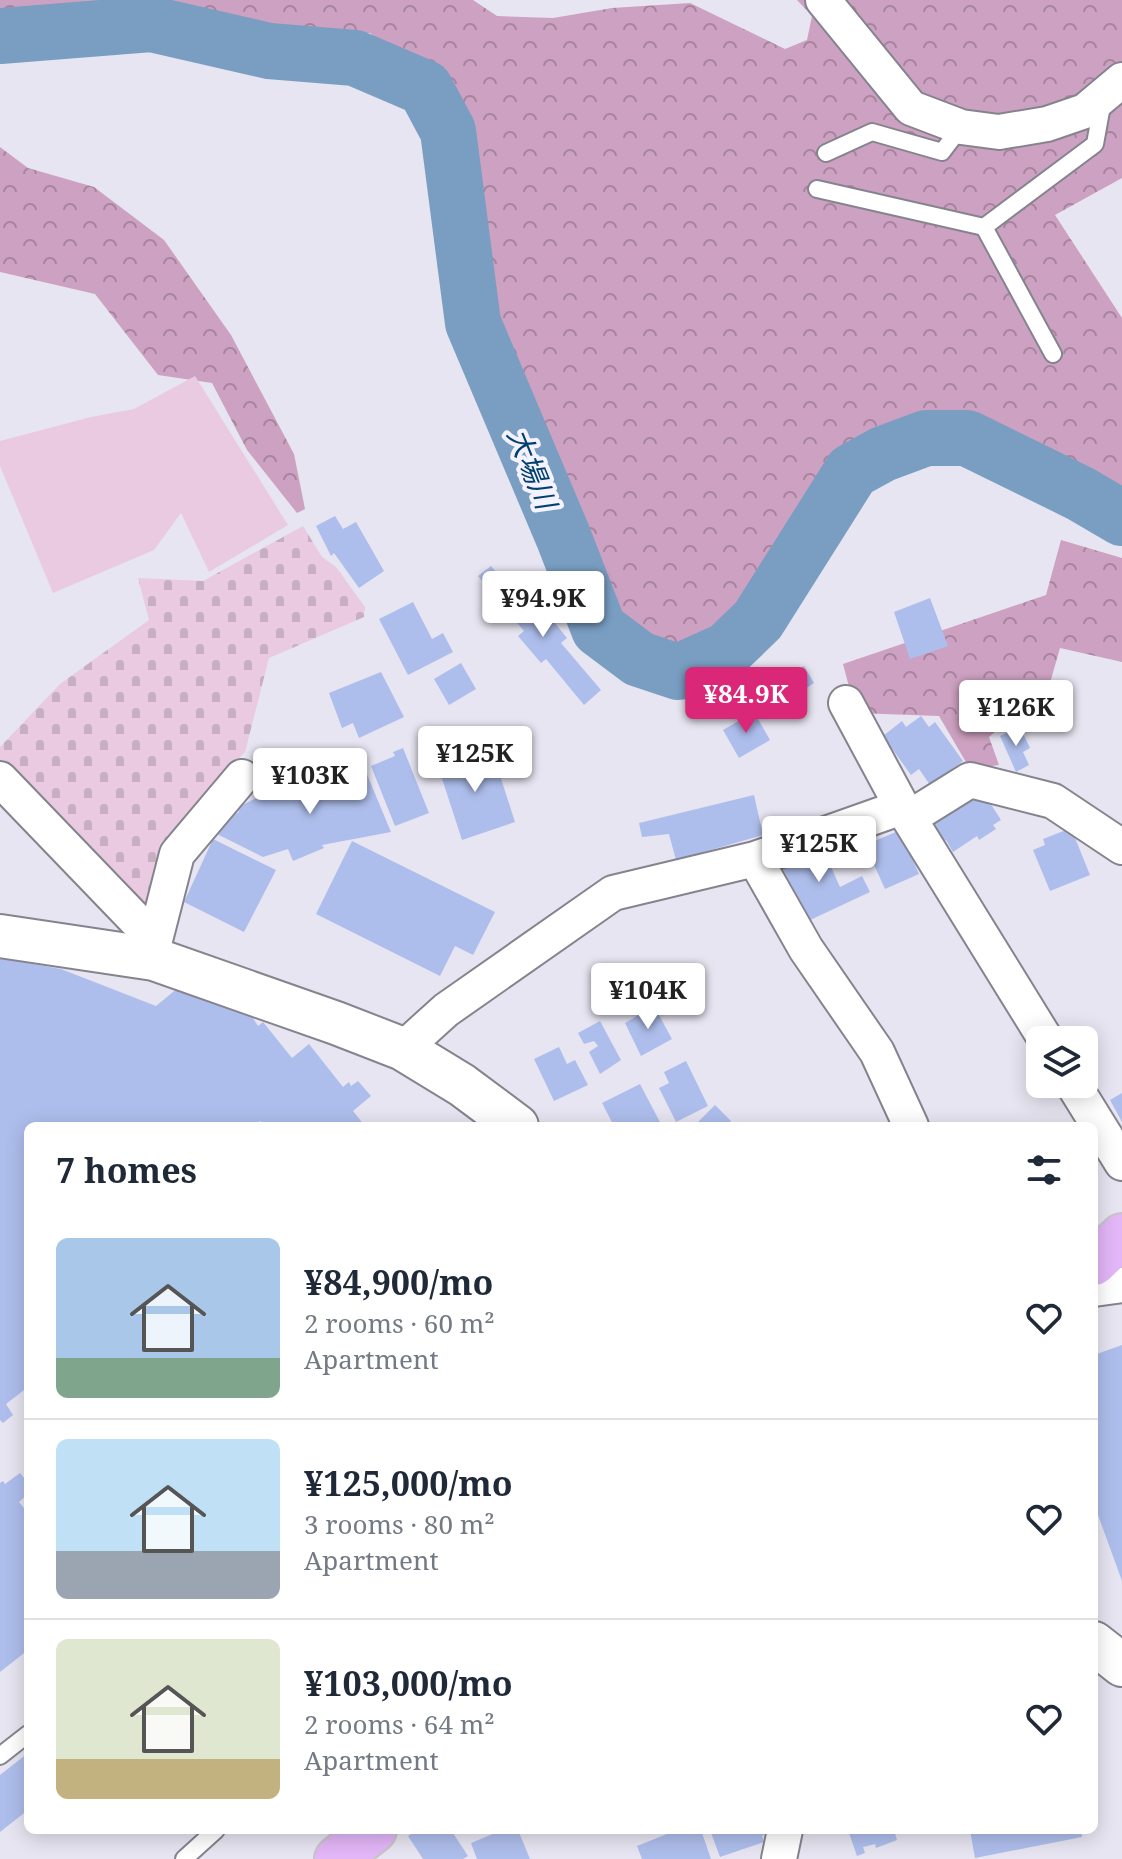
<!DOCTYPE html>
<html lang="en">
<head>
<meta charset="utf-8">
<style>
  :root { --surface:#fff; --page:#f6f6f7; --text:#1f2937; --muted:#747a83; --line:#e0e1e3; --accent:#db2777 }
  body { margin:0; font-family:"Noto Serif","Noto Sans JP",serif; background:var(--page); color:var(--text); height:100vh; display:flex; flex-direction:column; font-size:30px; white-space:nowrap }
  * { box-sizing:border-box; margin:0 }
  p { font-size:26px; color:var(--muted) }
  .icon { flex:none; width:44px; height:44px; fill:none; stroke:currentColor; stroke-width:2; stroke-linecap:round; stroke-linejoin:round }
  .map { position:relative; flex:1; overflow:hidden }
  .details { position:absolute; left:24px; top:1122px; width:1074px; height:712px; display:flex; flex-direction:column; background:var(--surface); border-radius:12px; box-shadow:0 4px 20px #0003 }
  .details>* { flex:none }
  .fabs { position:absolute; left:1026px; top:1026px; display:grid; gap:16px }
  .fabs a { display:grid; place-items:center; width:72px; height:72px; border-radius:12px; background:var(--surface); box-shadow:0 4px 20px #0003; font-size:40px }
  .price { position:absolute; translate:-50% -68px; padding:0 18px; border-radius:8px; background:#fff; color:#222; font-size:26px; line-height:52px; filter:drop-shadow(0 2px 4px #0008) }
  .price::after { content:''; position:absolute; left:50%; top:48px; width:24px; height:18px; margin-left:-12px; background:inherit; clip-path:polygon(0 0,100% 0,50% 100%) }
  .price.on { background:var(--accent); color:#fff }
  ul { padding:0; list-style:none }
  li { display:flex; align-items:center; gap:24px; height:200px; padding:0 32px }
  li+li { border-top:2px solid var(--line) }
  li span { display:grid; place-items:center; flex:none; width:224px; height:160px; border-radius:12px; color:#555 }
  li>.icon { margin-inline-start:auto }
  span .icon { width:96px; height:96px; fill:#fffc; stroke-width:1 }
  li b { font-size:34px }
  h2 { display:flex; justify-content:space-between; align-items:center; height:96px; padding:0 32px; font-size:34px }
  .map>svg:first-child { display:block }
  .forest { fill:url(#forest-crowns) }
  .cemetery { fill:url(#cemetery-stones) }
  .garden { fill:#e9cae0 }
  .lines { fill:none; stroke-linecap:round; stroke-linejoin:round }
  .river { stroke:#799ec2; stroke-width:56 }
  .building { fill:#aebeec }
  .service-casing { stroke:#85848e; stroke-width:20 }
  .minor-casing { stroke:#85848e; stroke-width:38 }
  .tertiary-casing { stroke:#85848e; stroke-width:46 }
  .primary-casing { stroke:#c6c6c7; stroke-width:48 }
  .service { stroke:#fff; stroke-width:16 }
  .minor { stroke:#fff; stroke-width:34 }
  .tertiary { stroke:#fff; stroke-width:42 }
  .primary { stroke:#e2b6f7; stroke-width:44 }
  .labels { text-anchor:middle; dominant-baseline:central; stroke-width:8; stroke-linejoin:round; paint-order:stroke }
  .water-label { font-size:28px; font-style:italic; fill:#00406e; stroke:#f4f2fe }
</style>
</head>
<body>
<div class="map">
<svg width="1122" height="1859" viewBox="0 0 1122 1859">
  <defs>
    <pattern id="forest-crowns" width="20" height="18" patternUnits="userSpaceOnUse" patternTransform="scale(2)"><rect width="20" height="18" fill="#cda1c1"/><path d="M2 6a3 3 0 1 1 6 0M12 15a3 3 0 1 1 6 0" fill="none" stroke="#a7849e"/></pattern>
    <pattern id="cemetery-stones" width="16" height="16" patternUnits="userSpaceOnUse" patternTransform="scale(2)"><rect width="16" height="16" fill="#e9cae0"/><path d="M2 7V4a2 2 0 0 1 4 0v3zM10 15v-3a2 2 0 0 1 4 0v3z" fill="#c8aec1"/></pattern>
  </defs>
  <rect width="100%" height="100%" fill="#e7e5f1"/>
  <!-- forest -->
  <path class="forest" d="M0,0h473l24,16 56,2 59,-10 78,-5 95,46 22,-9 5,-24 -15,-16h325v178l-67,37 67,103v187l-127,-64 -73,-16 -69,31 -23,47 -76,105 -57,41 -39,-3 -49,-27 -91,-227 -34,-123 -33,-167 -81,-69 -260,5 -110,12z
    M0,147l28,21 66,19 70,53 67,95 63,119 11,55 -8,4 -50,-63 -35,-67 -54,-8 -63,-81 -95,-22z
    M1061,540l61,18v104l-62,-14 -20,70 -30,1 -21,18 10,28 -29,4 -31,-53 -83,-3 -13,-49 203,-69z"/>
  <!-- cemetery -->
  <path class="cemetery" d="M303,526l19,31 14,10 29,40 -1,10 -95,41 -24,94 -85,92 -16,66 -144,-146v-17l60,-63 89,-64 -11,-42 65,3z"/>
  <!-- garden -->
  <path class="garden" d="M195,376l93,149 -79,47 -28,-59 -27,37 -101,43 -53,-127v-25l91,-24 43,-8z"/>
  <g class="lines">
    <!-- river -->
    <path class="river" d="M0,36l151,-12 118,27 86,7 70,30 23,43 25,192 90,213 36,93 40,30 39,13 49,-22 31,-30 94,-149 31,-17 43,-16h41l114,56 41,24"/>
  </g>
  <!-- building -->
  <path class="building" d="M335,516l8,13 13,-7 28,49 -25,17 -25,-35 -3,3 -15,-30z
    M491,566l45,54 10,-8 21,26 -6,5 40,47 -17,15 -38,-46 -5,4 -23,-27 6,-5 -46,-55z
    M930,598l18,48 -38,13 -16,-47z
    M413,602l19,37 11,-6 10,19 -45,23 -29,-56z
    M461,663l15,26 -27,16 -15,-26z
    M804,666l10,17 -20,13 -11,-17z
    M381,672l23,45 -45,21 -6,-15 -11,5 -13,-35z
    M754,712l16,28 -31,18 -16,-28z
    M921,716l8,11 6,-5 28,39 -33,24 -11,-16 -8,6 -28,-39 19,-15 4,6z
    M1020,727l10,21 -7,4 6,13 -13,7 -16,-36z
    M403,748l26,65 -34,13 -24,-60 24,-10 -2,-4z
    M456,750l4,15 33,-11 22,68 -53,18 -27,-83z
    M361,760l30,72 -69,13 2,3 -31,13 -5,-12 -25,8 -46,-23 11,-16 11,-6 -1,-5 29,-14 2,5z
    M983,792l18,28 -8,5 3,4 -17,11 -2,-4 -24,16 -7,-12 -3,2 -11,-17z
    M754,795l9,40 -87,25 -7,-26 -27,3 -3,-14z
    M1071,828l19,47 -40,16 -17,-41 12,-5 -2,-6z
    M896,832l4,7 3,-1 16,36 -34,15 -20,-44z
    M213,839l63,31 -32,62 -60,-30z
    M352,841l143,71 -22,43 -18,-9 -15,30 -124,-62z
    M813,845l12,24 6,-2 9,20 22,-11 8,16 -62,29 -29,-59z
    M0,958l61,11 95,37 23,-19 72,28 7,11 5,-4 29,36 17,-14 34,43 6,-5 2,4 7,-5 13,15 -18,15 12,15h-101l-4,-5 -7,5h-225v261l-22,17 7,11 -10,8 -3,-3z
    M654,1006l18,33 -31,17 -16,-33z
    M600,1021l21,39 -21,14 -11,-22 9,-6 -4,-5 -10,3 -6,-11z
    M559,1047l8,17 8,-4 13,25 -34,16 -20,-42z
    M686,1061l22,45 -32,16 -17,-34 10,-5 -5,-11z
    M640,1084l22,42h-48l-12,-23z
    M1122,1093v29l-12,-22z
    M715,1105l16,16 -4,5h-33z
    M1122,1345v236l-28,-77v-149z
    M20,1473l8,10v11l-9,8 9,11v137l-28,22v-189l3,-2 2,3z
    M28,1753v57l-28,22v-57z
    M418,1830h33l17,26 -5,3h-40l-15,-23z
    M502,1830h16l12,29h-53l-6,-16z
    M677,1830h24l10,29h-69l-5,-13z
    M710,1830h54l1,4 -3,2 2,6 -44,15z
    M848,1830h46l3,10 -21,8 -1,-4 -12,3 2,6 -8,3z
    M970,1830h111l1,7 -107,21z"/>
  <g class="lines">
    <defs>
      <path id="service" d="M826,153l46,-21 70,20 19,-25
        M817,189l167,38 111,-83 8,-44
        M984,227l69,127
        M0,1756l28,-22
        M184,1859l32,-29"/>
      <path id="minor" d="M823,0l88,108 50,19 38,5 48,-8 38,-13 37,-31
        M846,703l56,104 144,233
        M0,779l155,161
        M909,818l61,-38 83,21 69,46
        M755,859l51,90 71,103 34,74
        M154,959l1,-19 22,-86 65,-77
        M403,1049l43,-39 167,-117 142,-34 147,-52
        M1073,1084l49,79
        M1094,1289l28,-4
        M779,1859l6,-29"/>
      <path id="tertiary" d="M0,936l154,23 182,64 67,26 59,36 55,41
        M1094,1643l28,22"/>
      <path id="primary" d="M1094,1263l28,-27
        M337,1859l37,-29"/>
    </defs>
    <!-- service casing -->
    <use href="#service" class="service-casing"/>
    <!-- minor casing -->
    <use href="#minor" class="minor-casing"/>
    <!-- tertiary casing -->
    <use href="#tertiary" class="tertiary-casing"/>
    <!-- primary casing -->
    <use href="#primary" class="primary-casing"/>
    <!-- service -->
    <use href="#service" class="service"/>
    <!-- minor -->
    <use href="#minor" class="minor"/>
    <!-- tertiary -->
    <use href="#tertiary" class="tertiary"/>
    <!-- primary -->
    <use href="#primary" class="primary"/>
  </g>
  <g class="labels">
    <!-- water labels -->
    <g class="water-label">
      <text transform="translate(533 468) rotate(68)">大場川</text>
    </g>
  </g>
</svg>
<div class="fabs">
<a><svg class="icon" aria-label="layers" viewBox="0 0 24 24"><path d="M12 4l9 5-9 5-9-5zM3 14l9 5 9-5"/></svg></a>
</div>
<b class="price" style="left:543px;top:639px">¥94.9K</b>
<b class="price on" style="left:746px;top:735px">¥84.9K</b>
<b class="price" style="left:1016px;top:748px">¥126K</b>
<b class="price" style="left:475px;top:794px">¥125K</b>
<b class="price" style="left:310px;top:816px">¥103K</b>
<b class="price" style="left:819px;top:884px">¥125K</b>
<b class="price" style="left:648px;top:1031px">¥104K</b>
<section class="details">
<h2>7 homes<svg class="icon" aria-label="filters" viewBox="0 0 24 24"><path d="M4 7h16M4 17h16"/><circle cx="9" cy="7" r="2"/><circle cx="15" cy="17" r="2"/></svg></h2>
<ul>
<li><span style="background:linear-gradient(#a9c7e8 75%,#7fa58c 0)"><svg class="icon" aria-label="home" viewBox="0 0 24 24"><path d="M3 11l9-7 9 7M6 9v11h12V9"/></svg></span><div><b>¥84,900/mo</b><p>2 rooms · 60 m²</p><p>Apartment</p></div><svg class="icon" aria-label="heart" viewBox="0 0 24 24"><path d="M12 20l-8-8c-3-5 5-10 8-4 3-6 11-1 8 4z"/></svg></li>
<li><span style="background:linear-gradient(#bfe0f5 70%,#9aa5b1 0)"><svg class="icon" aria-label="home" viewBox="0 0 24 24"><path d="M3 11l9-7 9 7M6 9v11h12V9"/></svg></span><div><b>¥125,000/mo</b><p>3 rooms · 80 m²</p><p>Apartment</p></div><svg class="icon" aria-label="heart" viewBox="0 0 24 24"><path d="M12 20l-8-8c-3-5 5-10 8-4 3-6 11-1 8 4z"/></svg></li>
<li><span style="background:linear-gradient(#dfe7d0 75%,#c2b280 0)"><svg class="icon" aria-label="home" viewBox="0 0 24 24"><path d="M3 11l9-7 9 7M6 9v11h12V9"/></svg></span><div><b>¥103,000/mo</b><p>2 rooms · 64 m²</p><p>Apartment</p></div><svg class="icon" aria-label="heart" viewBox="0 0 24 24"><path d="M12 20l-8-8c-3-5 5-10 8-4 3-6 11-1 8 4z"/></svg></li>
</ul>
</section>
</div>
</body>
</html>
